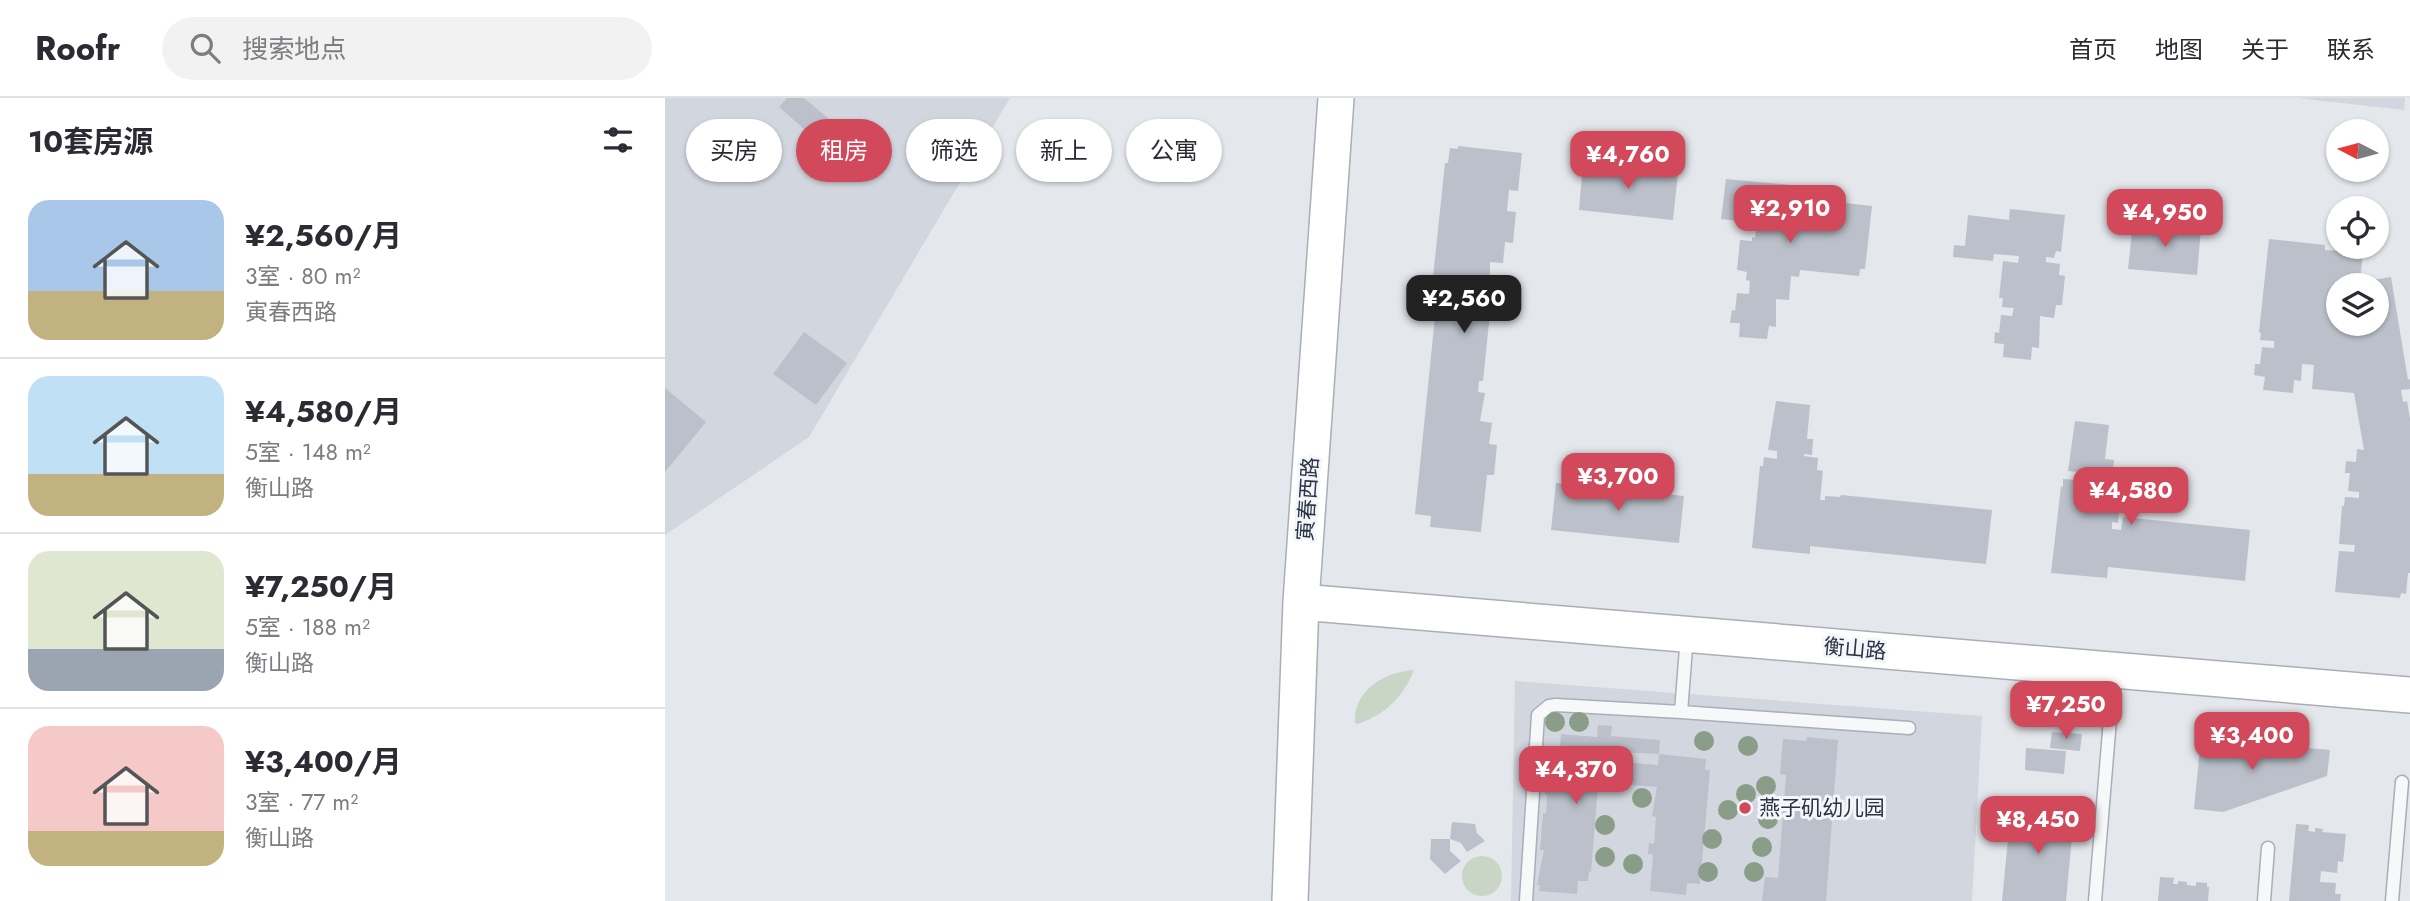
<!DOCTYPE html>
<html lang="zh">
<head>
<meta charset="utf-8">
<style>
  :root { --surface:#fff; --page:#f2f2f3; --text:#2b2b33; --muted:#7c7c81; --line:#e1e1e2; --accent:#d1495b }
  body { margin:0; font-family:Jost,"Noto Sans SC",sans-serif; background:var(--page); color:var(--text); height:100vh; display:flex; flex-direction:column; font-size:26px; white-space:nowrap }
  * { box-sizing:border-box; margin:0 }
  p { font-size:23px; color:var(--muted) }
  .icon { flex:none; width:38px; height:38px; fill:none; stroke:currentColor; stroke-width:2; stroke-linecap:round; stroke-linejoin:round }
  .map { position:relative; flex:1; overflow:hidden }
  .drawer { display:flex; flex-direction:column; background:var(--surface); width:665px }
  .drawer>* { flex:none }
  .guide { position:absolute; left:21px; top:21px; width:665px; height:63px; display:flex; gap:14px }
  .needle { width:46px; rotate:276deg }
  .buttons { position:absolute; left:1661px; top:21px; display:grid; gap:14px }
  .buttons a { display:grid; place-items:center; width:63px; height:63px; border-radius:50%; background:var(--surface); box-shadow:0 2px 5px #0004; font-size:35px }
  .price { position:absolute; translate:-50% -60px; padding:0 16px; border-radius:14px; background:var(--accent); color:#fff; font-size:23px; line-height:46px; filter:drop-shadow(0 2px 4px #0008) }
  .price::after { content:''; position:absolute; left:50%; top:42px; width:21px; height:16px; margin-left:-10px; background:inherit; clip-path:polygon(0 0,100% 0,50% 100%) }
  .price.current { background:#222; color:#fff }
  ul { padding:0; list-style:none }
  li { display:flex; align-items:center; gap:21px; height:175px; padding:0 28px }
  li+li { border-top:2px solid var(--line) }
  li span { display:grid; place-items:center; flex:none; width:196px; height:140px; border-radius:21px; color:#555 }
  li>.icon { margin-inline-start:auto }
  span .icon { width:84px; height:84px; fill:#fffc; stroke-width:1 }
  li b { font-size:30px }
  h2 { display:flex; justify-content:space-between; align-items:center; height:84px; padding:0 28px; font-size:30px }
  .chip { padding:0 24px; border-radius:32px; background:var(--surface); box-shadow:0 2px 5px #0004; font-size:24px; line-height:63px }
  .chip.current { background:var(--accent); color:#fff }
  header { display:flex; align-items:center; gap:42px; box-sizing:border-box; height:98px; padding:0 35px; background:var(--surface); border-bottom:2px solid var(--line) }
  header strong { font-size:33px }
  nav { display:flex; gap:38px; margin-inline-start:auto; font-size:24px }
  .search { width:490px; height:63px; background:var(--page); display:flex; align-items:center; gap:18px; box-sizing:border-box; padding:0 24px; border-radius:38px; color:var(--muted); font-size:26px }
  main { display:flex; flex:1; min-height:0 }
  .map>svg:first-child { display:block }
  .built { fill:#d2d6de }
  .green { fill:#c9d6c5 }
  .building { fill:#bbc0ca; fill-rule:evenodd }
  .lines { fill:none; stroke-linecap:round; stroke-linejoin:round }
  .lane-casing { stroke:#a9aeb7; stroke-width:15 }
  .secondary-casing { stroke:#a9aeb7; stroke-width:38 }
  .lane { stroke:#f7f8fa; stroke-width:12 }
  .secondary { stroke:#fff; stroke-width:35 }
  .tree { fill:#899d89 }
  .poi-dot { fill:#d1495b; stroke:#f4f6f9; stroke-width:2.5 }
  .labels { text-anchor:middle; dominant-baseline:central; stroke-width:6; stroke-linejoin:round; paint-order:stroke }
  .street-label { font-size:21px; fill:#2b3445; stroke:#f4f6f9 }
  .poi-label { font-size:21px; fill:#2b3445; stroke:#f4f6f9; text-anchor:start }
</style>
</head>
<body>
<header>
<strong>Roofr</strong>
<div class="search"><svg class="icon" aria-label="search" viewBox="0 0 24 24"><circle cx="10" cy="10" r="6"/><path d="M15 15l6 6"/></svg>搜索地点</div>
<nav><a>首页</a><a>地图</a><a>关于</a><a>联系</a></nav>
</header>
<main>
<section class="drawer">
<h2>10套房源<svg class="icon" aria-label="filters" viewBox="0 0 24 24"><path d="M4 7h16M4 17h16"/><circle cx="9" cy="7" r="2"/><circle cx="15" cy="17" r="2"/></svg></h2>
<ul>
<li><span style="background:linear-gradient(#a9c7e8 65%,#c2b280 0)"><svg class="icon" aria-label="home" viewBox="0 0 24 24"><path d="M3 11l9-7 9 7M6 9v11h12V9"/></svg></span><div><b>¥2,560/月</b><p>3室 · 80 m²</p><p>寅春西路</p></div></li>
<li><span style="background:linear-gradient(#bfe0f5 70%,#c2b280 0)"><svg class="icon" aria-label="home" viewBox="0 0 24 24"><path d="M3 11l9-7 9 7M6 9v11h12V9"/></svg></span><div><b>¥4,580/月</b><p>5室 · 148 m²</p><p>衡山路</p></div></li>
<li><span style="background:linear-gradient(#dfe7d0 70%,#9aa5b1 0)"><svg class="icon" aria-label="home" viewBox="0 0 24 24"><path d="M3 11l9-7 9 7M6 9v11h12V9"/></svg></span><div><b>¥7,250/月</b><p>5室 · 188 m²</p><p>衡山路</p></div></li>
<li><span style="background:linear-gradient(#f6c9c9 75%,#c2b280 0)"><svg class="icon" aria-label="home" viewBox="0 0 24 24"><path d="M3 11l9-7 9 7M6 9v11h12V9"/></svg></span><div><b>¥3,400/月</b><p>3室 · 77 m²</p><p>衡山路</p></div></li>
</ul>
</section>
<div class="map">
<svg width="1745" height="803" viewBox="0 0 1745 803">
  <rect width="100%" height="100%" fill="#e4e7ec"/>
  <!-- built -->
  <path class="built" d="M0,0h345l-201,339 -144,98z
    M1632,0h108l-1,12z
    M850,583l467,35 -10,185h-461z"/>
  <!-- green -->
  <path class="green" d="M749,572c-11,27 -28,44 -56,54l-3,-1c-2,-33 30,-51 59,-53z
    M797 778a20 20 0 1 1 40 0a20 20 0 1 1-40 0Z"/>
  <!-- building -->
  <path class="building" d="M122,0h17l31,26 -16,18 -40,-35z
    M793,48l64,7 -4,38 -9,-1 -2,21 9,1 -3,31 -8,-1 -2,21 -13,-1v27l-8,-1 -2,14 11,1 -8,78h-4l-1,11 7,1 -5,28 12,2 -3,21 8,1 -3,30h-7l-6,57 -51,-5 1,-11 -16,-2 22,-217 -6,-1 14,-133h3l2,-15 8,1z
    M918,65l95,10 -5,47 -94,-10z
    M1061,81l75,7 -1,12 72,8 -7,63h-5l-1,7 -59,-6 -1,7 -8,-1 -2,24 -13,-1v28l-7,-1 -2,13 -28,-2 1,-14h-10l2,-13 3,1 2,-18 12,1 1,-13 -4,-1 1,-8 -10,-2 3,-30 12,1v-4l3,1 2,-15 -36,-4z
    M1345,111l55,6 -4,37 -5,-1 -2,7 -8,-1v5l14,2 -1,11 6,1 -3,29h-6l-2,13 -14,-2 -1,32 -7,-1 -1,13 -28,-3 1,-13 -10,-1 1,-11 4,1 2,-18 11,1 2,-8 -12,-1 1,-9h-4l4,-37 15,2 1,-7 -25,-2 -1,7 -40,-4 1,-12 11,1 3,-31 41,5z
    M1468,125l68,6 -4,46 -69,-6z
    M1604,141l56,6v5l38,2 -3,30 31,-5 17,103 2,-1v10l-9,1 2,12 4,-1 3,18v154h-2l-2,21 -5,-1 -1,5 -65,-6 4,-41 15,1 1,-7 -16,-1 3,-38h2l1,-9 14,1v-6l-11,-1 2,-18h-5l1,-12 10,1 1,-13 7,1 -10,-57 -42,-4 2,-24 -12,-1 -1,17 -7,-1 -1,13 -30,-3 2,-13 -11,-2 1,-11h5l2,-17 12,1v-7l-14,-1 1,-7 -2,-1zM1673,187h39v39h-39z
    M139,234l43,31 -31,42 -43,-31z
    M0,290l41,34 -41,50z
    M1111,303l34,4 -3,34h6l-1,16 -8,-1v2l14,2 -1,12 6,1 -3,29h5v-4l15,1 1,-2 151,15 -6,54 -176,-18v8l-58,-6 8,-82h3l1,-9 13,2v-8l-9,-1z
    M1410,323l34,4 -4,34 9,1 -2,16 -8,-1 -1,3 14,1 -1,14h5l-3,30 -6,-1v7l9,1 2,-13 127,13 -5,51 -137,-14 -1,11 -56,-5 10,-87 2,1v-8l14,1 1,-8 -10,-1z
    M891,385l128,13 -5,47 -128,-13z
    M933,627l14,1 -1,10 49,4 -1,14 -62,-3 -1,10h4l-9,111 -2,-1 -1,10h-10l-1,13 -38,-3 1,-6h-3l7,-35h-4l3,-37h3l1,-19h-2l4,-47 11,1 1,-14 36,3z
    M1387,634l30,2 -2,17 -30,-3z
    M1142,639l31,3 -12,161h-64l3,-24 13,1 8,-103 -6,-1 3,-35 23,2z
    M1536,640l129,12 -3,26 -104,36 -29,-3z
    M1361,650l40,3 -2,23 -39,-4z
    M994,656l47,5 -1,11h5l-10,114 -13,-1 -1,12 -36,-4 3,-36 -5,-1 1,-11 5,1 2,-27 -4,-1 5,-29 -50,-4 1,-22 50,4z
    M1346,710l63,6 -8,87h-64z
    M787,724l23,2 2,9 8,8 -18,11 -6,-9 -11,-4v12l11,10 -16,13 -15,-15 1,-20h19z
    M1631,726l13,1 -1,6 7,1v-4l8,1 -1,3 24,2 -3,28 -5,-1 -1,12 -16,-2 -1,11 16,1 -1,11h6l-1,7h-51z
    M1495,779l14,1 -1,6h5v-3l9,1v3l9,1v-4l11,1v4h2l-1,14h-50z"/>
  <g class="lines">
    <defs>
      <path id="lane" d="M1016,614l228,16
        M861,803l12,-186 11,-9 7,-1 125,7 6,-77
        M1430,803l19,-230
        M1599,803l4,-53
        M1727,803l10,-119"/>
      <path id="secondary" d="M636,504l1109,93
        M625,803l11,-299 35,-504"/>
    </defs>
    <!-- lane casing -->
    <use href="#lane" class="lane-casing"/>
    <!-- secondary casing -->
    <use href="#secondary" class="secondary-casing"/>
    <!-- lane -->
    <use href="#lane" class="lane"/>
    <!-- secondary -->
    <use href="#secondary" class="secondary"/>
  </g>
  <!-- trees -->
  <g class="tree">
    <circle cx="890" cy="624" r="10"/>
    <circle cx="914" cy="624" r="10"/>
    <circle cx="1039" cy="643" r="10"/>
    <circle cx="1083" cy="648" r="10"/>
    <circle cx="1101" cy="688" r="10"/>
    <circle cx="1081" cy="696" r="10"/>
    <circle cx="977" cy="700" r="10"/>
    <circle cx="1063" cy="712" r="10"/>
    <circle cx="1103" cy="721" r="10"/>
    <circle cx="940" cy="727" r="10"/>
    <circle cx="1047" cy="741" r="10"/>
    <circle cx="1097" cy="749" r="10"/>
    <circle cx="940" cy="759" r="10"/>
    <circle cx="968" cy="766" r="10"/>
    <circle cx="1043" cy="774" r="10"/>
    <circle cx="1089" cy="774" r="10"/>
  </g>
  <!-- markers -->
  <circle class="poi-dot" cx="1080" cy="710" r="7"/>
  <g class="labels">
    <!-- street labels -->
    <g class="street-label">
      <text transform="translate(643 401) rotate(-86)">寅春西路</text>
      <text transform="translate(1190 551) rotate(5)">衡山路</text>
    </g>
    <!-- poi labels -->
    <g class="poi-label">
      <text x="1094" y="710">燕子矶幼儿园</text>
    </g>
  </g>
</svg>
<div class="buttons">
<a><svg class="needle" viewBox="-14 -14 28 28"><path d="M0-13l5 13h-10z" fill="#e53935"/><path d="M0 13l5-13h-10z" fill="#7c7c81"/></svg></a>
<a><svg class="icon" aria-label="locate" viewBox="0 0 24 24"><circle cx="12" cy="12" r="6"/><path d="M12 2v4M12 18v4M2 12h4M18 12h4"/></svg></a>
<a><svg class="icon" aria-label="layers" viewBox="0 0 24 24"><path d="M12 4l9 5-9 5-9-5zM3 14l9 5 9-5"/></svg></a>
</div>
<b class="price" style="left:963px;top:93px">¥4,760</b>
<b class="price" style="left:1125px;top:147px">¥2,910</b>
<b class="price" style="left:1500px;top:151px">¥4,950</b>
<b class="price current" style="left:799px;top:237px">¥2,560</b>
<b class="price" style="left:953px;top:415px">¥3,700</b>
<b class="price" style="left:1466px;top:429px">¥4,580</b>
<b class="price" style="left:1401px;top:643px">¥7,250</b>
<b class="price" style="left:1587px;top:674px">¥3,400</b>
<b class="price" style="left:911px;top:708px">¥4,370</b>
<b class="price" style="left:1373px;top:758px">¥8,450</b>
<div class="guide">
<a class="chip">买房</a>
<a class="chip current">租房</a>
<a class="chip">筛选</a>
<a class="chip">新上</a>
<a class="chip">公寓</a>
</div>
</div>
</main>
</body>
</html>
